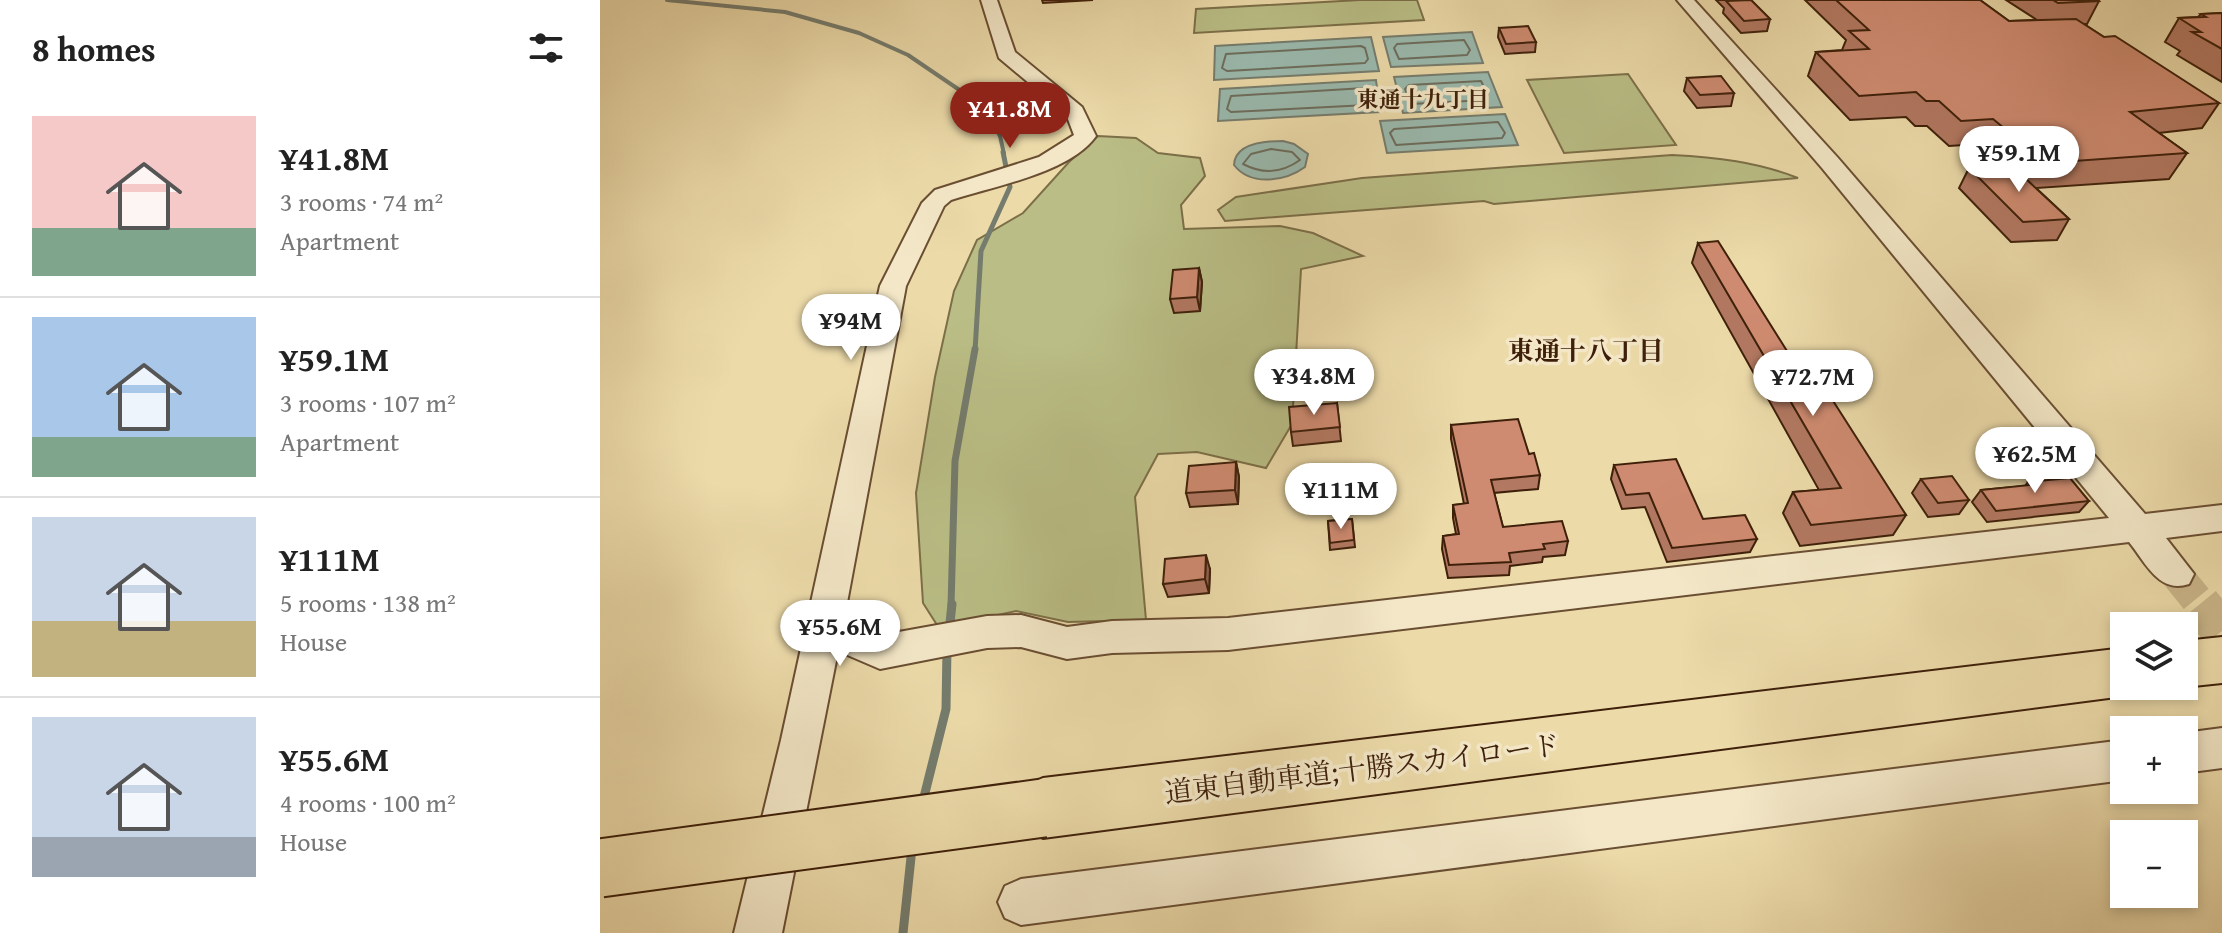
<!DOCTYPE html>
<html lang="en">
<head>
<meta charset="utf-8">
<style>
  :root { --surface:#fff; --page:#f2f2f2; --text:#222; --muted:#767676; --line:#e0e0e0; --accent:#8f2418 }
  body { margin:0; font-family:"Gentium Book Plus","Noto Serif JP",serif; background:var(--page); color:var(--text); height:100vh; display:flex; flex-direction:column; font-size:30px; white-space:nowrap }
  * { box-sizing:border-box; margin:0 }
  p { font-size:26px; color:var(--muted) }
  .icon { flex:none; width:44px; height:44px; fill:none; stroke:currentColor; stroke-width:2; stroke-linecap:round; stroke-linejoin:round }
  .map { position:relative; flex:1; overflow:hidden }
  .sheet { display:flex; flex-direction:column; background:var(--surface); width:600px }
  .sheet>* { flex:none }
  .controls { position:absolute; left:1510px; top:612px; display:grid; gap:16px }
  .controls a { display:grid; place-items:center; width:88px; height:88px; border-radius:0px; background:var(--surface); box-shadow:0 4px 12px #0003; font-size:40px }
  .price { position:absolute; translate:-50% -68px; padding:0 18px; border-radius:28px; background:#fff; color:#222; font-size:26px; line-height:52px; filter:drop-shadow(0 2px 4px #0008) }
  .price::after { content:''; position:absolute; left:50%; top:48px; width:24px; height:18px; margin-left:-12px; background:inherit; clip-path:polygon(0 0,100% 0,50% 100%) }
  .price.current { background:var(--accent); color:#fff }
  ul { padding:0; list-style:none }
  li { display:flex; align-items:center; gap:24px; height:200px; padding:0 32px }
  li+li { border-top:2px solid var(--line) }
  li span { display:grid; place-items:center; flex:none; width:224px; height:160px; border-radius:0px; color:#555 }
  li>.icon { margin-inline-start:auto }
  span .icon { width:96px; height:96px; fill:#fffc; stroke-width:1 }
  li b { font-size:34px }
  h2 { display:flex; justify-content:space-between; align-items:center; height:96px; padding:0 32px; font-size:34px }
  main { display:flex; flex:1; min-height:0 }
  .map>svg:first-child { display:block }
  .green { fill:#babe86; stroke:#7c6f48; stroke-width:2 }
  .water { fill:#9abaaf; stroke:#757c6d; stroke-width:2 }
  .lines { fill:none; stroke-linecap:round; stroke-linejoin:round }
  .shore { stroke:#6c6d5c; stroke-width:2 }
  .stream-far3 { stroke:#757c6d; stroke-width:4 }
  .stream-far2 { stroke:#757c6d; stroke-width:5 }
  .stream-far1 { stroke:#757c6d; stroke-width:7 }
  .stream { stroke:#757c6d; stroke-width:9 }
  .minor-tunnel-far1 { stroke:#c9b589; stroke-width:32; stroke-dasharray:32 16; stroke-linecap:butt }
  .minor-tunnel { stroke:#c9b589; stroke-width:41; stroke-dasharray:41 21; stroke-linecap:butt }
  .minor-casing { stroke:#6a4e32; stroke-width:4 }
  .highway-casing { stroke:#3e200a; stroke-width:4 }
  .minor { fill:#f3e7c7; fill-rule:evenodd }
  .highway { fill:#ecdaa9; fill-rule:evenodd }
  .highway-bridge-casing { stroke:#3e200a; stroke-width:61; stroke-linecap:butt }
  .highway-bridge { stroke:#ecdaa9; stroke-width:57 }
  .wall { fill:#b27861; stroke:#3e200a; stroke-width:2 }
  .shaded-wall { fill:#91614f; stroke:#3e200a; stroke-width:2 }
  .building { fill:#cf8b71; stroke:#3e200a; stroke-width:2 }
  .labels { text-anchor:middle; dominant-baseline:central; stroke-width:7; stroke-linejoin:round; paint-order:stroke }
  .far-neighbourhood-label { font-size:22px; font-weight:bold; fill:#3e200a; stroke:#f3e7c7 }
  .neighbourhood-label { font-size:26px; font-weight:bold; fill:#3e200a; stroke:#f3e7c7 }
  .near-street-label { font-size:28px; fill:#3e200a; stroke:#f3e7c7 }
</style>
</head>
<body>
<main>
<section class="sheet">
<h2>8 homes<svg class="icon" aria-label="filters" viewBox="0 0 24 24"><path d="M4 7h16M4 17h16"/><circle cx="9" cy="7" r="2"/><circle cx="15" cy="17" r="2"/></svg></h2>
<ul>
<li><span style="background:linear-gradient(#f6c9c9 70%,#7fa58c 0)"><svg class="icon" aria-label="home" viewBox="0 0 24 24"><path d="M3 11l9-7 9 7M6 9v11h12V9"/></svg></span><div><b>¥41.8M</b><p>3 rooms · 74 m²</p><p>Apartment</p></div></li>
<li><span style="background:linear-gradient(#a9c7e8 75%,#7fa58c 0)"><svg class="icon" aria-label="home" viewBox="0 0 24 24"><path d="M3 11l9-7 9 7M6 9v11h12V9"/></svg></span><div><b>¥59.1M</b><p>3 rooms · 107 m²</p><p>Apartment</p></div></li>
<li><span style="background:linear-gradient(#c9d6e8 65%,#c2b280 0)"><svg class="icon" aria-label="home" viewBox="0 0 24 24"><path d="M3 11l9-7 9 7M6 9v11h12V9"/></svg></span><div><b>¥111M</b><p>5 rooms · 138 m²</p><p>House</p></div></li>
<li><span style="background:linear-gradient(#c9d6e8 75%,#9aa5b1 0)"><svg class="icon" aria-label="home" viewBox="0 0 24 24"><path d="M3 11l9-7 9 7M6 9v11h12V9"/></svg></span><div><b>¥55.6M</b><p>4 rooms · 100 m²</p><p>House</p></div></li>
</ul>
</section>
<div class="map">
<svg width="1622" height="933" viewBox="0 0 1622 933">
  <rect width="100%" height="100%" fill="#ecdaa9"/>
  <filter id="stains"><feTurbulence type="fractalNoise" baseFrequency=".0025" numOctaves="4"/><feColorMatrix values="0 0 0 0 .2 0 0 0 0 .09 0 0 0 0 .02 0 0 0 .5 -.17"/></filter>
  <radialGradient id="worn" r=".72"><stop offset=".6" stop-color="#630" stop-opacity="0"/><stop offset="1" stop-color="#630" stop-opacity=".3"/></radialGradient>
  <!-- green -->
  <path class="green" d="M760,0h57l7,20 -230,13 2,-24z
    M1028,74l48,71 -112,8 -37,-73z
    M498,136l38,2 22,15 42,5 5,18 -24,29 3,24 96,-3 33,7 50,23 -62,13 -9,155 -26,44 -69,-16 -39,2 -23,43 11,123 -78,2 -52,-11 -77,17 -16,-25 -7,-110 19,-116 19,-86 23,-51 46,-27 46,-51z
    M1072,155c44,2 85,7 126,23l-304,26 -10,-3 -259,20 -7,-11 18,-13 126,-19z"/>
  <!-- water -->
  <path class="water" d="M872,32l11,31 -92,4 -8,-30z
    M771,37l8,34 -165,9 1,-34z
    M888,72l14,35 -99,6 -9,-36z
    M776,80l4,32 -162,9 2,-32z
    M905,114l13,31 -131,8 -7,-32z
    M683,141l11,3 14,10 -3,13c-19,14 -54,20 -71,-2 1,-22 32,-24 49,-24z"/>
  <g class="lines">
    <!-- shore -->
    <path class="shore" d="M864,40l6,10 -3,5 -68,4 -5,-11 3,-4z
      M761,46l4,2 3,11 -3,4 -138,8 -5,-3 4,-14z
      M881,81l7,14 -2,5 -75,4 -6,-15 4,-4z
      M765,88l6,12 -4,5 -136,7 -4,-3 4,-13z
      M898,122l7,11 -3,5 -106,7 -6,-12 4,-4z
      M671,149l21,3 8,8c-18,13 -38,14 -57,4l8,-10z"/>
    <!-- stream-far3 -->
    <path class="stream-far3" d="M67,0l118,12 74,21 49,22 78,53 14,28 4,18"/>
    <!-- stream-far2 -->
    <path class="stream-far2" d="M375,351l6,-100 29,-64 -7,-35"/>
    <!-- stream-far1 -->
    <path class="stream-far1" d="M351,606l4,-145 20,-112"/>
    <!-- stream -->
    <path class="stream" d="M349,632l3,-28
      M322,805l24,-96 1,-61
      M303,933l9,-85"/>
    <!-- minor-tunnel-far1 -->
    <path class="minor-tunnel-far1" d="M1576,574l26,32"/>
    <!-- minor-tunnel -->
    <path class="minor-tunnel" d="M1600,604l22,27"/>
    <defs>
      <path id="minor" d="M381,0h16l18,52 67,55 14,29c-26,37 -102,50 -145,64l-7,6 -38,80 -62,333 38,16 105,-19 34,-1 46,12 45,-6 116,-3 881,-100 -287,-350 -145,-168h17l144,158 307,356 77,-9v26l-56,7 28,36 -5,10c-30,10 -43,-21 -60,-42l-901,108 -116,3 -45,6 -46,-12 -34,1 -107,21 -42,-18 -56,282h-48l47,-193 99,-454 42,-83 13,-13 104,-33 35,-22 -8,-21 -67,-56z
        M1622,728v40l-38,5v-40z
        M1524,740v40l-1103,145 -16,-7 -7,-16 7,-16 16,-7z"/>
      <path id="highway" d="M1622,637v46l-38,4 -4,-1h4v-45z
        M1524,648v38h20l-20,10 -1081,142 -21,-9 -9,-21 9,-21 21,-9z"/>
    </defs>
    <!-- minor casing -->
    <use href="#minor" class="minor-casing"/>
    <!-- highway casing -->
    <use href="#highway" class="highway-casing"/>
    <!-- minor -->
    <use href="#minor" class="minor"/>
    <!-- highway -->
    <use href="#highway" class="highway"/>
    <defs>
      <path id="highway-bridge" d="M0,868l443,-60"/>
    </defs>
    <!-- highway-bridge casing -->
    <use href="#highway-bridge" class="highway-bridge-casing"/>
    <!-- highway-bridge -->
    <use href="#highway-bridge" class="highway-bridge"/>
  </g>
  <!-- wall -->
  <path class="wall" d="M442,0h51l-50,3z
    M1116,0h35l19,19 -3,12 -26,2 -18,-20 1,-5z
    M1205,0h175l29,21 28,-1 -31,-20h92l1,1 -12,23h-3l20,13 115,66 -17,25 -43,5 28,20 -18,26 -133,9 33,31 -12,21 -46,2 -52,-54 10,-20 37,-2 -26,-22 -31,2 -22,-20h-12l-9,-9 -56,3 -42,-44 8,-24 26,-2 4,-10z
    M1622,13v69l-45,-27 3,-4 -15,-9 14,-24 19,-1 3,-3z
    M899,28l37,14 -1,10 -30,2 -7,-17z
    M1087,78l47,15 -3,13 -34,2 -13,-17z
    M1098,243l109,140 99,132 -13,20 -93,11 -17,-33 10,-21 26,-2 -127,-227z
    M599,268l3,14 -2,29 -26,2 -4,-14z
    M737,403l4,38 -48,5 -2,-14z
    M851,425l78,29 11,21 -2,14 -44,4 9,34 65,14 -3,14 -22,2 -1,5 -32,4 -1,9 -61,3 -6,-29 1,-13 13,-2 -3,-16v-13l11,-1 -13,-65z
    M636,462l3,15 -1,27 -48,3 -4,-14z
    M1014,465l89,54 54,20 -7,13 -83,10 -22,-55 -23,2 -11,-30z
    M1321,479l48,21 -10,14 -31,3 -16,-24z
    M1428,482l61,19 -10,11 -92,10 -15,-20 9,-12 44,-4z
    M752,519l3,28 -25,3 -2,-29z
    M610,569l-1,24 -41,4 -5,-13z"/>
  <!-- shaded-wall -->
  <path class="shaded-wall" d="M599,268l3,14 -2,29 -3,-14z
    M636,462l3,15 -1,27 -3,-14z
    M606,555l4,14 -1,24 -4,-14z"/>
  <!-- building -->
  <path class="building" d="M1151,0l19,19 -26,2 -18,-20z
    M1236,0h144l29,21 67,-2 28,18 11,-1 104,67 -89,9 57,41 -141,10 -53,-44 -32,2 -22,-20h-13l-10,-9 -57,4 -43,-44 53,-3 -20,-18 20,-1z
    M1453,0h45l1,1 -41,2z
    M1622,13v36l-30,-17h9l-22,-14 27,-1 -5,-3z
    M928,26l8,16 -30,2 -7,-16z
    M1121,76l13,17 -34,2 -13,-17z
    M1412,166l57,53 -46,3 -54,-54z
    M1118,241l89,142 14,-1 85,133 -95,10 -18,-33 48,-4 -143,-245z
    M599,268l-2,29 -27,2 3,-29z
    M737,403l3,24 -49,5 -2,-25z
    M918,419l11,35 5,-1 6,22 -49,5 12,47 59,-6 6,20 -25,3 2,5 -36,4 2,9 -62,3 -6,-29 16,-2 -6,-29 15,-2 -17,-78z
    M1076,459l27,60 42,-4 12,24 -85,9 -23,-55 -23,2 -12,-30z
    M636,462l-1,28 -49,3 3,-27z
    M1352,476l17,24 -31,3 -17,-24z
    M1470,478l19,23 -93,10 -15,-21 49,-5 -2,-3z
    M752,519l2,21 -24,3 -2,-22z
    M606,555l-1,24 -42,5 2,-25z"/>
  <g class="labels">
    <!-- far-neighbourhood labels -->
    <g class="far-neighbourhood-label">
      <text x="823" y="99">東通十九丁目</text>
    </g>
    <!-- neighbourhood labels -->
    <g class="neighbourhood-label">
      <text x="986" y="350">東通十八丁目</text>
    </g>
    <!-- near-street labels -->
    <g class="near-street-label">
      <text transform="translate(762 768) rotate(-7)">道東自動車道;十勝スカイロード</text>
    </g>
  </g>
  <rect width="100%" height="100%" filter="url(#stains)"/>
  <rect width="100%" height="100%" fill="url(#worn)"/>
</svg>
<div class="controls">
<a><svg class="icon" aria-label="layers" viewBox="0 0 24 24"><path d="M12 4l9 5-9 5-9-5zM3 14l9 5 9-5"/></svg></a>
<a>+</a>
<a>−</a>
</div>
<b class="price current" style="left:410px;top:150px">¥41.8M</b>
<b class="price" style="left:1419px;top:194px">¥59.1M</b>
<b class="price" style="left:251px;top:362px">¥94M</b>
<b class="price" style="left:714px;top:417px">¥34.8M</b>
<b class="price" style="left:1213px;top:418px">¥72.7M</b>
<b class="price" style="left:1435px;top:495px">¥62.5M</b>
<b class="price" style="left:741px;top:531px">¥111M</b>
<b class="price" style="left:240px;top:668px">¥55.6M</b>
</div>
</main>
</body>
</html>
